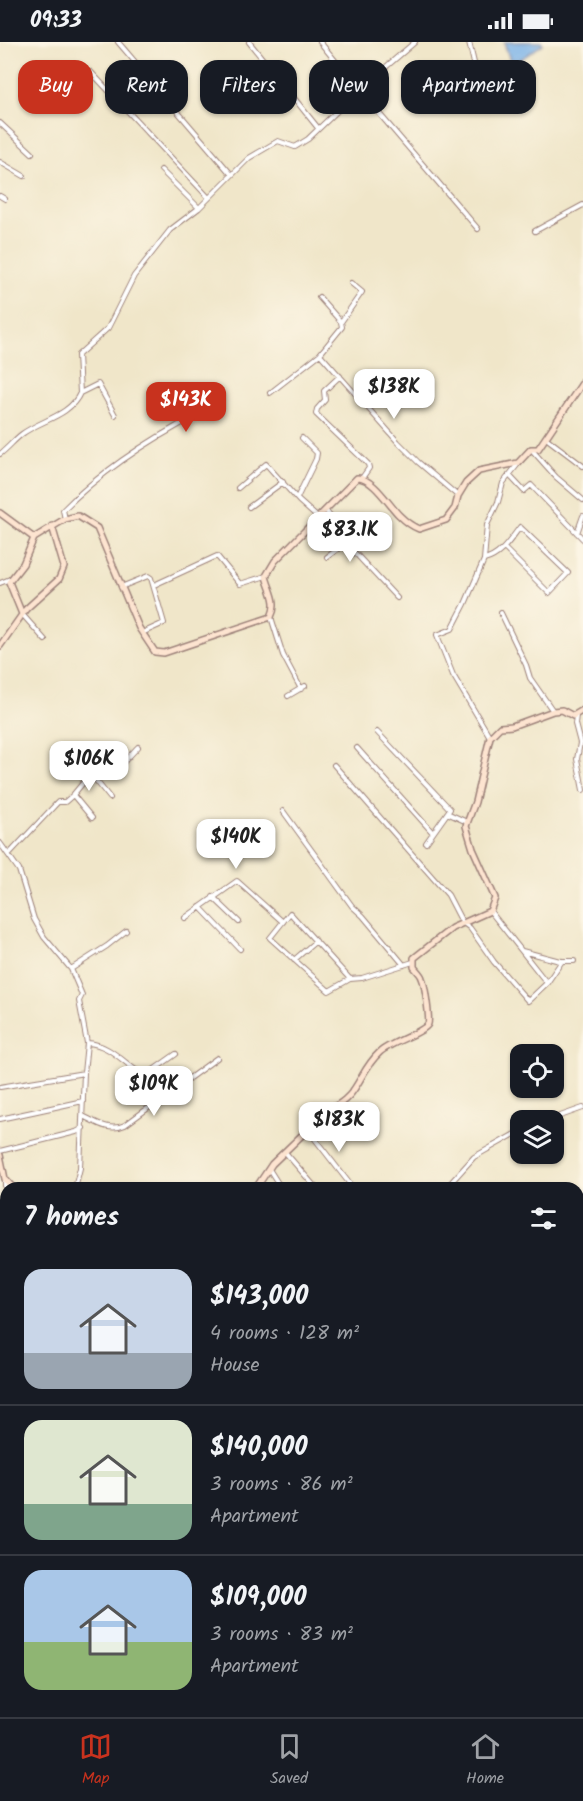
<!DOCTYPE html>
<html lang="en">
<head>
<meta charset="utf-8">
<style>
  :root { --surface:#171b24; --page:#242831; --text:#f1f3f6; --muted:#9ea1a6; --line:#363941; --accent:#c8321e }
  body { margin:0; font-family:Kalam,sans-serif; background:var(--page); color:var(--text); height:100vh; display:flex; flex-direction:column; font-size:22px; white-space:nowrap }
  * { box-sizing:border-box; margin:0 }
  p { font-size:20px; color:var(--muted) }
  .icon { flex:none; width:33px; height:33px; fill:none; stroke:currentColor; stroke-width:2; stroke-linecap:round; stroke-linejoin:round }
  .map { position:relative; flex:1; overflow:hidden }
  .drawer { position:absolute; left:0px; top:1140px; width:584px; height:536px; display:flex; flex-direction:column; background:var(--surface); border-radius:18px 18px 0 0; box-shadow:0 2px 4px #0004 }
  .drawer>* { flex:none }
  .banner { position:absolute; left:18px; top:18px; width:548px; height:54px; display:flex; gap:12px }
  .fabs { position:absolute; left:510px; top:1002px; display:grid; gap:12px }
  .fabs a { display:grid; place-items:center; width:54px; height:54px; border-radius:12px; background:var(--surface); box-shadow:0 2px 4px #0004; font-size:30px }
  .price { position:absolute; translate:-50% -51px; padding:0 14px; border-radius:12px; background:#fff; color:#222; font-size:20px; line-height:39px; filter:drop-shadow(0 2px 3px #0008) }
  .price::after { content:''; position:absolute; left:50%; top:36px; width:18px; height:14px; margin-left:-9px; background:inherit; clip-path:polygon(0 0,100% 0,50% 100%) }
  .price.current { background:var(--accent); color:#fff }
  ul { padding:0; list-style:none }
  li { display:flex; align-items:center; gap:18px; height:150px; padding:0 24px }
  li+li { border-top:2px solid var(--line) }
  li span { display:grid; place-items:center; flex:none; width:168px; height:120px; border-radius:18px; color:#555 }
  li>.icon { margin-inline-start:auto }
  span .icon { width:72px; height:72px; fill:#fffc; stroke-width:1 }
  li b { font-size:26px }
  h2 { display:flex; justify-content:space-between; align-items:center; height:72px; padding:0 24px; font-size:26px }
  .pill { padding:0 21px; border-radius:18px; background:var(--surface); box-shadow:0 2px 4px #0004; font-size:21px; line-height:54px }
  .pill.current { background:var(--accent); color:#fff }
  .status { display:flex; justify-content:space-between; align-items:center; height:42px; padding:0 30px; background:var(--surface); direction:ltr }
  .status svg { height:16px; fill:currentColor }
  .menu { display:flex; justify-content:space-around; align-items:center; height:84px; border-top:2px solid var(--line); background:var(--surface); font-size:16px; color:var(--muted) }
  .menu a { display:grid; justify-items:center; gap:3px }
  .menu .current { color:var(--accent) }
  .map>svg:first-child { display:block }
  .water { fill:#78b1e8; stroke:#61688a; stroke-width:1.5 }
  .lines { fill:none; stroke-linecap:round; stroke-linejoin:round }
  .street-casing { stroke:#9d827a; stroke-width:6 }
  .secondary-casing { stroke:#9d827a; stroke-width:8 }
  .street { stroke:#fff; stroke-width:4 }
  .secondary { stroke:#fde4d0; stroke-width:5 }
</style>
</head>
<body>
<div class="status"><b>09:33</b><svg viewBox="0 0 49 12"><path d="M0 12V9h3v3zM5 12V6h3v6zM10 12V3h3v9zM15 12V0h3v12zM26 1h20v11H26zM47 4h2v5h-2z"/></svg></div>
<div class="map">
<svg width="583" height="1675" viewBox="0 0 583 1675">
  <rect width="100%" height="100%" fill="#fcf5e5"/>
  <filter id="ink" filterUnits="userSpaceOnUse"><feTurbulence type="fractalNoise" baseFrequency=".0167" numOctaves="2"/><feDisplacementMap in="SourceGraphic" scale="12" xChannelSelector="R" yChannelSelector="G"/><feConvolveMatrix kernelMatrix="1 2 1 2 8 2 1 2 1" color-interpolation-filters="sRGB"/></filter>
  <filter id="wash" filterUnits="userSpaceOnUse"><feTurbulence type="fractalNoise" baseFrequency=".008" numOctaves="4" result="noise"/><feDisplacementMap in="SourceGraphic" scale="24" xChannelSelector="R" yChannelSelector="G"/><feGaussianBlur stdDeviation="1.35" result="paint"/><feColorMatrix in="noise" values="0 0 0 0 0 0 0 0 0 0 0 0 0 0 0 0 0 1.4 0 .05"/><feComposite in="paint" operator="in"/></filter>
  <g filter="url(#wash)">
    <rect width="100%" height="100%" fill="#f0e6c9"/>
    <!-- water -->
    <path class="water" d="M504,0h37l2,2 -28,19h-4z"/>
  </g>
  <g filter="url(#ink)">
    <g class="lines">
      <defs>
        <path id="street" d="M118,0l113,132
          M249,0l69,86
          M320,0l39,48 119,139
          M469,0l10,42
          M91,30l118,126
          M0,81l32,30
          M0,120l24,14
          M161,128l38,38
          M0,154l5,3
          M535,189l48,-26
          M341,280l21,-30 -11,-9
          M320,312l78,88 20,20 40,34
          M340,334l-16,15 1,9 -8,9 -1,5 52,50 1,4 -7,10
          M80,351l18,-9 17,31
          M270,351l50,-39 22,-27 -1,-5 -22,-25
          M546,396l37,28
          M532,408l24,27 27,23
          M0,412c8,-6 14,-14 22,-20 19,-14 48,-18 58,-41l-2,-38 30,-27 26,-52 36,-46 29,-22 50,-50 29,-17 17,6 13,-8 51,-49 56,-48
          M509,433l15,16 7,-6 52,54
          M238,446l28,-24 33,37 19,17
          M297,456l19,-39 1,-6 -15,-15
          M249,465l34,-25
          M326,469l18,24 -2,4 55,59
          M65,477l-2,-9c40,-41 88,-71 138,-97
          M577,491l6,-17
          M327,515l19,-14
          M484,518c17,-4 26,-20 36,-33l48,46 -19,20 -45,-45
          M0,541l10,-4
          M154,543l63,-29 23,28 26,-8
          M121,545l27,-11 3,2 13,45 -22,10
          M501,571l25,52 4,13 23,33
          M22,572l23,26
          M271,575l12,38 18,34
          M288,654l17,-10
          M576,673l-1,9 5,19 -3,16 6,31
          M377,690l73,77 -24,34
          M490,695l-37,-62 -16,-40 15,-6 13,-25 19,-44 3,-35 11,-23 5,-19 15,-19
          M357,706l76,85
          M72,719l18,12 20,25
          M334,723l114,130 14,27 8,6 24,34 34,39 19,-18 -57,-72
          M73,753l19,23
          M283,769l69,95 11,10 41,49
          M447,771l20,9
          M0,801l19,27 15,49 10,18 27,32 11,26 -3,6 8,42 -3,30 -4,95 -5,20
          M9,812l49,-52h7l8,-7 32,-39h3l12,10 18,-19
          M213,855l26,25
          M200,865l40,42
          M185,876l52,-37 46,41
          M522,909l38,10h14
          M294,918l22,-19
          M71,927l36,-23 19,-15
          M350,937l-60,-66 -20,25 59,53 21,-12 12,-1 51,-16
          M547,941l15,-22
          M87,1001c24,1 39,23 58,33l31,-22
          M0,1045l84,-14
          M83,1074c14,7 27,16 42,9l92,-67
          M0,1077l83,-18
          M549,1078l34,-12
          M308,1088l45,58
          M0,1109l76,-19 7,-4
          M285,1110l31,36
          M269,1127l12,19
          M446,1146l28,-31 46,-26
          M5,1163v-25
          M578,1215l5,2
          M0,1278l6,4
          M578,1309l5,-2
          M0,1345l6,-8
          M0,1473l6,-1
          M0,1518l6,10
          M0,1582h6
          M0,1615l1,1
          M373,1670l3,5
          M402,1670l3,5"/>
        <path id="secondary" d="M0,471l34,25
          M22,572l-13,-32 14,-18 11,-26 31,-19 13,-3 19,12 42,100 16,24 9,1 107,-36c8,-16 -2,-27 -5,-41l9,-15 82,-83c15,-1 32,27 42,37 6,6 12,11 20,14l27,-9 9,-12 3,-12 8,-13 13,-12 39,-8 13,-14h7l45,-67
          M0,604l26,-37 33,-30 5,-12 -12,-41
          M0,1113l5,24 8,9
          M256,1146l16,-24 56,-54c33,-14 29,-37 52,-58 11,-10 43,-19 48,-28 2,-4 -3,-40 -6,-46 -1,-4 -6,-8 -8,-11v-9l38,-30 38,-17 5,-13 -22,-49 -7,-23 9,-24 15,-65 10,-10 12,-1 41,-15 9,-1 11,6 10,-6
          M578,1572l5,-1
          M72,1670l2,5
          M540,1670l2,5
          M149,1675l4,-5"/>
      </defs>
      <!-- street casing -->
      <use href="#street" class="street-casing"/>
      <!-- secondary casing -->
      <use href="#secondary" class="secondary-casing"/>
      <!-- street -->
      <use href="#street" class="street"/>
      <!-- secondary -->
      <use href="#secondary" class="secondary"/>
    </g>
  </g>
</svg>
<div class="fabs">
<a><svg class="icon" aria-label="locate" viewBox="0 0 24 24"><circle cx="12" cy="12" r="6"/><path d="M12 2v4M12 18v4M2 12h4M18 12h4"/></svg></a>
<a><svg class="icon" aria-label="layers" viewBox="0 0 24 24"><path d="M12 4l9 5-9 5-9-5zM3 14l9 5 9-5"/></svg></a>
</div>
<b class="price" style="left:394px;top:378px">$138K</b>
<b class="price current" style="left:186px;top:391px">$143K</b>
<b class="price" style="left:350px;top:521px">$83.1K</b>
<b class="price" style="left:89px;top:750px">$106K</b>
<b class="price" style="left:236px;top:828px">$140K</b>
<b class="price" style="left:154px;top:1075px">$109K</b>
<b class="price" style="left:339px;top:1111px">$183K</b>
<div class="banner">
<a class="pill current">Buy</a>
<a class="pill">Rent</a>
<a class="pill">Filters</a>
<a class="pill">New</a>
<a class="pill">Apartment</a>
</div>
<section class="drawer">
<h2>7 homes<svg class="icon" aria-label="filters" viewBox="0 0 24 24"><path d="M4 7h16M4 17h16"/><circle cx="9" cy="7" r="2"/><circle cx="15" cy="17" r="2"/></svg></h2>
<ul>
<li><span style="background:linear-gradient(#c9d6e8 70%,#9aa5b1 0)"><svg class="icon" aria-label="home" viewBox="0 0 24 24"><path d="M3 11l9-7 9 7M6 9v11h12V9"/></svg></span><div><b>$143,000</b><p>4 rooms · 128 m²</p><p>House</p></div></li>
<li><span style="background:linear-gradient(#dfe7d0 70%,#7fa58c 0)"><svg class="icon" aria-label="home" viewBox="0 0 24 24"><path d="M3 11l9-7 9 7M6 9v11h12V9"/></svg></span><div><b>$140,000</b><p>3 rooms · 86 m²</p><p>Apartment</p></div></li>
<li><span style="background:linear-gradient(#a9c7e8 60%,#8fb573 0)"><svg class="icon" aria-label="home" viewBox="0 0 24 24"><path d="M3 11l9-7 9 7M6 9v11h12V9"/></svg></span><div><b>$109,000</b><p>3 rooms · 83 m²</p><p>Apartment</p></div></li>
</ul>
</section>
</div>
<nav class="menu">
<a class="current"><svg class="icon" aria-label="map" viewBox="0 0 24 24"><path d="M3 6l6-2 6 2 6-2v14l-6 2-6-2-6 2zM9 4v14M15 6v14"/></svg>Map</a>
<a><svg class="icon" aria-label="saved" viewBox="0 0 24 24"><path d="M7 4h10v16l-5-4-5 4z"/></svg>Saved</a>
<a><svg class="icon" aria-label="home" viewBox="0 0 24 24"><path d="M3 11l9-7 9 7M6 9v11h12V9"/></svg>Home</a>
</nav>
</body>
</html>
